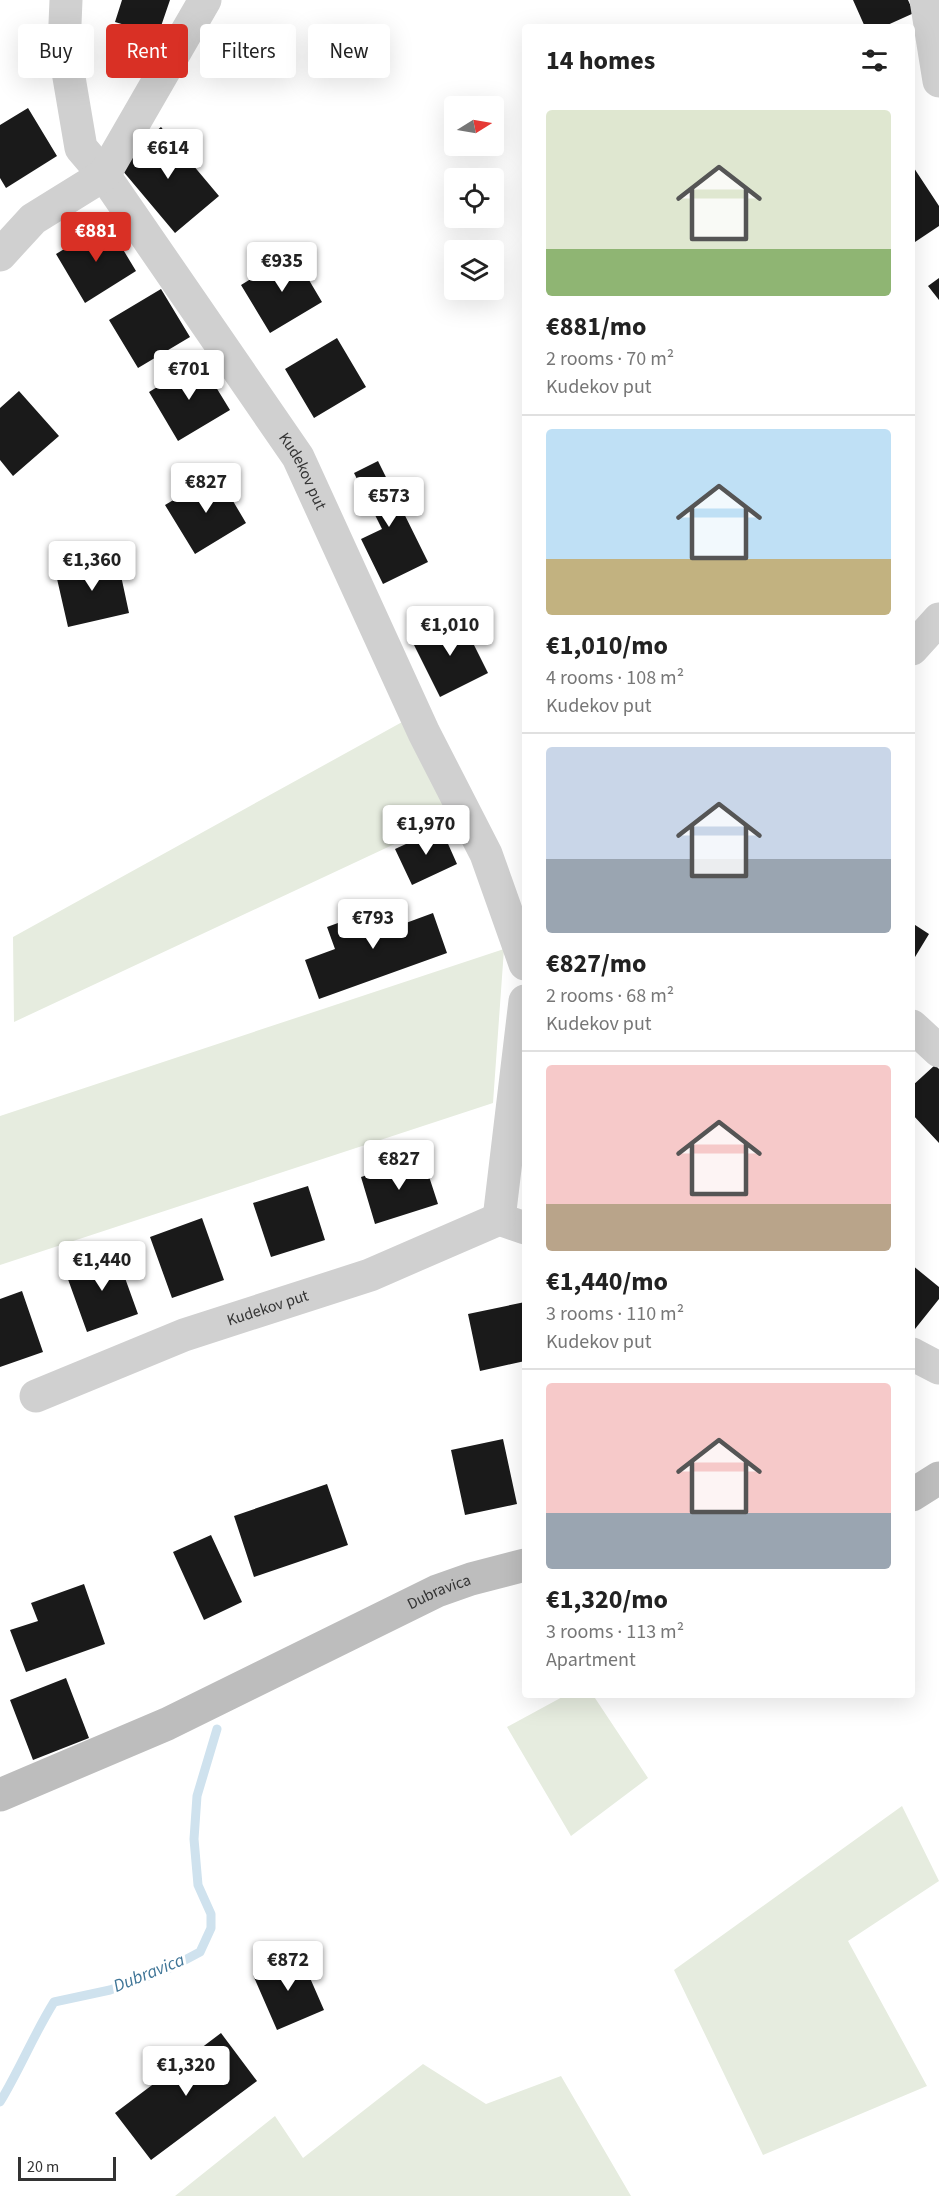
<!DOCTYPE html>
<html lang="en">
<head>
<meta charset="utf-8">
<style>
  :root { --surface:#fff; --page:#f2f2f2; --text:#222; --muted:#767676; --line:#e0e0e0; --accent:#d93025 }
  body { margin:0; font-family:"Source Sans 3",sans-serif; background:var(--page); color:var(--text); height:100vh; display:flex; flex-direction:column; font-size:22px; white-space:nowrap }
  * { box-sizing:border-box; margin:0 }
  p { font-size:20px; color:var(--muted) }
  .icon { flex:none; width:33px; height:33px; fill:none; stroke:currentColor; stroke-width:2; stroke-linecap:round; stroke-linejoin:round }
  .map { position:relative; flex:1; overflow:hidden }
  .sheet { position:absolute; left:522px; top:24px; width:393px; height:1674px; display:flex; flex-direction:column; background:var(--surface); border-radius:6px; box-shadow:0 6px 24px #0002 }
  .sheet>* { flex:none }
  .top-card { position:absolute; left:18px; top:24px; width:414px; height:54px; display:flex; gap:12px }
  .needle { width:39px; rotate:79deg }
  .buttons { position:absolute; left:444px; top:96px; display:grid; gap:12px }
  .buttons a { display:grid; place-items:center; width:60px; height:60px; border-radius:6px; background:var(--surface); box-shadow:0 6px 24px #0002; font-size:30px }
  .scale { position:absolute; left:18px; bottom:15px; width:98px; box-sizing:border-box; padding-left:6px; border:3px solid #333; border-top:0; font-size:16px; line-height:21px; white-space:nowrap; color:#333; -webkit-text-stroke:4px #fff; paint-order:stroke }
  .price { position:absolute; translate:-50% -51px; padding:0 14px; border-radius:6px; background:#fff; color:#222; font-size:20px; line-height:39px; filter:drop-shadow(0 2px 3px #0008) }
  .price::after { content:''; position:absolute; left:50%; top:36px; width:18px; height:14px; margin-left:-9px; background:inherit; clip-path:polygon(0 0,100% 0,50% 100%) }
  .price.on { background:var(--accent); color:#fff }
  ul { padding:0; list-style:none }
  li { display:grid; align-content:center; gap:12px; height:318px; padding:0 24px }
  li+li { border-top:2px solid var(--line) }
  li span { display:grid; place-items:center; height:186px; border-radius:6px; color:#555 }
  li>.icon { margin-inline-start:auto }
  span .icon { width:108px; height:108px; fill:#fffc; stroke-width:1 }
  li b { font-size:26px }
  h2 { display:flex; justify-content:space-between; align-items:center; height:72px; padding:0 24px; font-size:26px }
  .chip { padding:0 21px; border-radius:6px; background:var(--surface); box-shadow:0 6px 24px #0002; font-size:21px; line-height:54px }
  .chip.on { background:var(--accent); color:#fff }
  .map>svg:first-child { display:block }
  .green { fill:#e6ecdf }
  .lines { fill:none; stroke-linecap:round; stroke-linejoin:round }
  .stream { stroke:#cfe2ee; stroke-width:9 }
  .building { fill:#1a1a1a }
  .street { stroke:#d0d0d0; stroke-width:33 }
  .secondary { stroke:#bdbdbd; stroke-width:33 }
  .labels { text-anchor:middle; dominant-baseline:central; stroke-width:6; stroke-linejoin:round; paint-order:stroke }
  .street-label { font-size:16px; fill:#333; stroke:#fff }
  .water-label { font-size:18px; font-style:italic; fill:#3f7597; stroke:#fff }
</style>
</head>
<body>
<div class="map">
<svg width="939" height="2196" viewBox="0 0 939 2196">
  <rect width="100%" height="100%" fill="#fff"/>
  <!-- green -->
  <path class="green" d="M413,716l50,96 -449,210 -1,-85z
    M504,949l-11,154 -493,162v-149z
    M566,1695h27l55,83 -77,58 -64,-109z
    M902,1806l37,75 -91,60 79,145 -164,69 -89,-185z
    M423,2064l63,40 75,-28 70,120h-456l100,-80 28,42z"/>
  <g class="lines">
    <!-- stream -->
    <path class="stream" d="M0,2102c20,-33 34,-68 54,-100l56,-12 58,-21 32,-17 11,-24v-14l-13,-29 -4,-46 3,-43 20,-67"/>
  </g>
  <!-- building -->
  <path class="building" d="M122,0h48l-12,35 -43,-13z
    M853,0h55l6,13 -31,14h-18z
    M28,108l29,48 -51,32 -6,-10v-53z
    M161,127l58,69 -44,37 -58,-69z
    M912,165l27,41v20l-27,18z
    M107,223l29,48 -51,32 -29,-49z
    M293,253l29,49 -52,31 -29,-48z
    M939,278v22l-11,-14z
    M161,289l29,48 -52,31 -29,-48z
    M337,338l29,49 -52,31 -29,-49z
    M200,361l30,49 -52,31 -29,-49z
    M19,391l40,45 -46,40 -13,-16v-52z
    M378,461l50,101 -45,22 -22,-45 21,-10 -28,-56z
    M217,474l29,49 -51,31 -30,-49z
    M117,557l12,56 -61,14 -13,-57z
    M460,617l28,56 -48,24 -28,-56z
    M441,828l16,36 -45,21 -17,-36z
    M387,905l8,22 38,-14 14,40 -128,46 -14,-39 30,-11 -8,-22z
    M912,923l17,11 -17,28z
    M935,1065l4,4v74l-27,-29v-28z
    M423,1158l15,46 -63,20 -14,-47z
    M308,1186l17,54 -54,17 -18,-54z
    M202,1218l22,62 -52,18 -22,-61z
    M116,1253l22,61 -51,18 -22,-61z
    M912,1265l27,22v12l-24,30 -3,-3z
    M22,1291l21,61 -43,15v-68z
    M525,1302v59l-45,10 -12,-57z
    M503,1439l14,65 -52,11 -14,-65z
    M327,1484l21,61 -94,32 -20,-61z
    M211,1535l31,67 -38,18 -31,-68z
    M84,1584l21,60 -79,28 -16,-42 28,-9 -7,-18z
    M66,1678l23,60 -56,22 -23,-60z
    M300,1955l24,55 -47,20 -24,-55z
    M221,2033l36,48 -106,79 -36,-47z"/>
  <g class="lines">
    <!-- street -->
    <g class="street">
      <path id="s1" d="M66,0l-2,48 17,100 23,27 194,282 126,276 62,121 39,110"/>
      <path d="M926,0l13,81"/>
      <path d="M0,255l33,-36 71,-44 101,-175"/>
      <path d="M912,649l27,-30"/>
      <path d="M525,1001l-26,218 26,9"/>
      <path d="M912,1026l27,25"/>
      <path d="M912,1354l27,14"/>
      <path id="s2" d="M36,1396l148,-61 186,-60 129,-56"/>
    </g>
    <!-- secondary -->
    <g class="secondary">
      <path d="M912,1495l27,-17"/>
      <path id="s3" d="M0,1795l167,-71 270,-133 34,-12 54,-14"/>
    </g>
  </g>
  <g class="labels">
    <!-- street labels -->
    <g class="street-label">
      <text stroke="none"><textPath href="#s1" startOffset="542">Kudekov put</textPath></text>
      <text stroke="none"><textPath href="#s2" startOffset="248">Kudekov put</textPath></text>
      <text stroke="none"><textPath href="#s3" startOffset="484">Dubravica</textPath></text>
    </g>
    <!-- water labels -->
    <g class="water-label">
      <text transform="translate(149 1973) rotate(-22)">Dubravica</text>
    </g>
  </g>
</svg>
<div class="buttons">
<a><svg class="needle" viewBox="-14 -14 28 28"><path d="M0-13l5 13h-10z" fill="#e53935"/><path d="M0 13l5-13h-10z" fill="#767676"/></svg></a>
<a><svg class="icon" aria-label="locate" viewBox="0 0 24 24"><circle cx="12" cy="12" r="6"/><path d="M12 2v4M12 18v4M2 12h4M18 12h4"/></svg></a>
<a><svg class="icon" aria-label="layers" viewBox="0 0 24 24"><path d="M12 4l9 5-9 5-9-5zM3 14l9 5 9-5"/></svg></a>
</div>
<div class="scale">20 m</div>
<b class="price" style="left:168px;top:180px">€614</b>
<b class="price on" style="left:96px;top:263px">€881</b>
<b class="price" style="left:282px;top:293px">€935</b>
<b class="price" style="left:189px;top:401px">€701</b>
<b class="price" style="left:206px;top:514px">€827</b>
<b class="price" style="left:389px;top:528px">€573</b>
<b class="price" style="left:92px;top:592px">€1,360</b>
<b class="price" style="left:450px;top:657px">€1,010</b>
<b class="price" style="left:426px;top:856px">€1,970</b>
<b class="price" style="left:373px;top:950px">€793</b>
<b class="price" style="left:399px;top:1191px">€827</b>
<b class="price" style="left:102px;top:1292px">€1,440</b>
<b class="price" style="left:288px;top:1992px">€872</b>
<b class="price" style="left:186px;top:2097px">€1,320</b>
<div class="top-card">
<a class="chip">Buy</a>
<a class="chip on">Rent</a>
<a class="chip">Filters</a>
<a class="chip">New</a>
</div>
<section class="sheet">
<h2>14 homes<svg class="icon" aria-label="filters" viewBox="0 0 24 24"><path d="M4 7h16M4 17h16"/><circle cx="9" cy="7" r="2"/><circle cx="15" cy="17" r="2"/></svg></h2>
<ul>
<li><span style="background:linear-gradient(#dfe7d0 75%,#8fb573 0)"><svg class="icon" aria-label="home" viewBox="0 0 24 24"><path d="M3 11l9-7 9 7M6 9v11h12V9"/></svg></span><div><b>€881/mo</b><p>2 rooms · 70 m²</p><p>Kudekov put</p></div></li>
<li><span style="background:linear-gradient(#bfe0f5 70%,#c2b280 0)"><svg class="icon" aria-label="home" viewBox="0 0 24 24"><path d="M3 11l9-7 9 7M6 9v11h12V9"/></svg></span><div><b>€1,010/mo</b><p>4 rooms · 108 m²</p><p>Kudekov put</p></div></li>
<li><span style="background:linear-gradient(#c9d6e8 60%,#9aa5b1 0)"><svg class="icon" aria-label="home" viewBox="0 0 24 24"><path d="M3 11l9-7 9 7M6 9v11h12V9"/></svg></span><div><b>€827/mo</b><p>2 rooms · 68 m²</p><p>Kudekov put</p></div></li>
<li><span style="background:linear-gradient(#f6c9c9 75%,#b9a48a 0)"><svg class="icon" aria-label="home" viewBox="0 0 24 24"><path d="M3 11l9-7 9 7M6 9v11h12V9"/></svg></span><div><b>€1,440/mo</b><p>3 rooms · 110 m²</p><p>Kudekov put</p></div></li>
<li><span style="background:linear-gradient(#f6c9c9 70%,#9aa5b1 0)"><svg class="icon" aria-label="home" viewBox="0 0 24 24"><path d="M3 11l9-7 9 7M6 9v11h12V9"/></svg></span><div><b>€1,320/mo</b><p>3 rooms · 113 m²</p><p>Apartment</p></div></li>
</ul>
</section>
</div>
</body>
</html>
